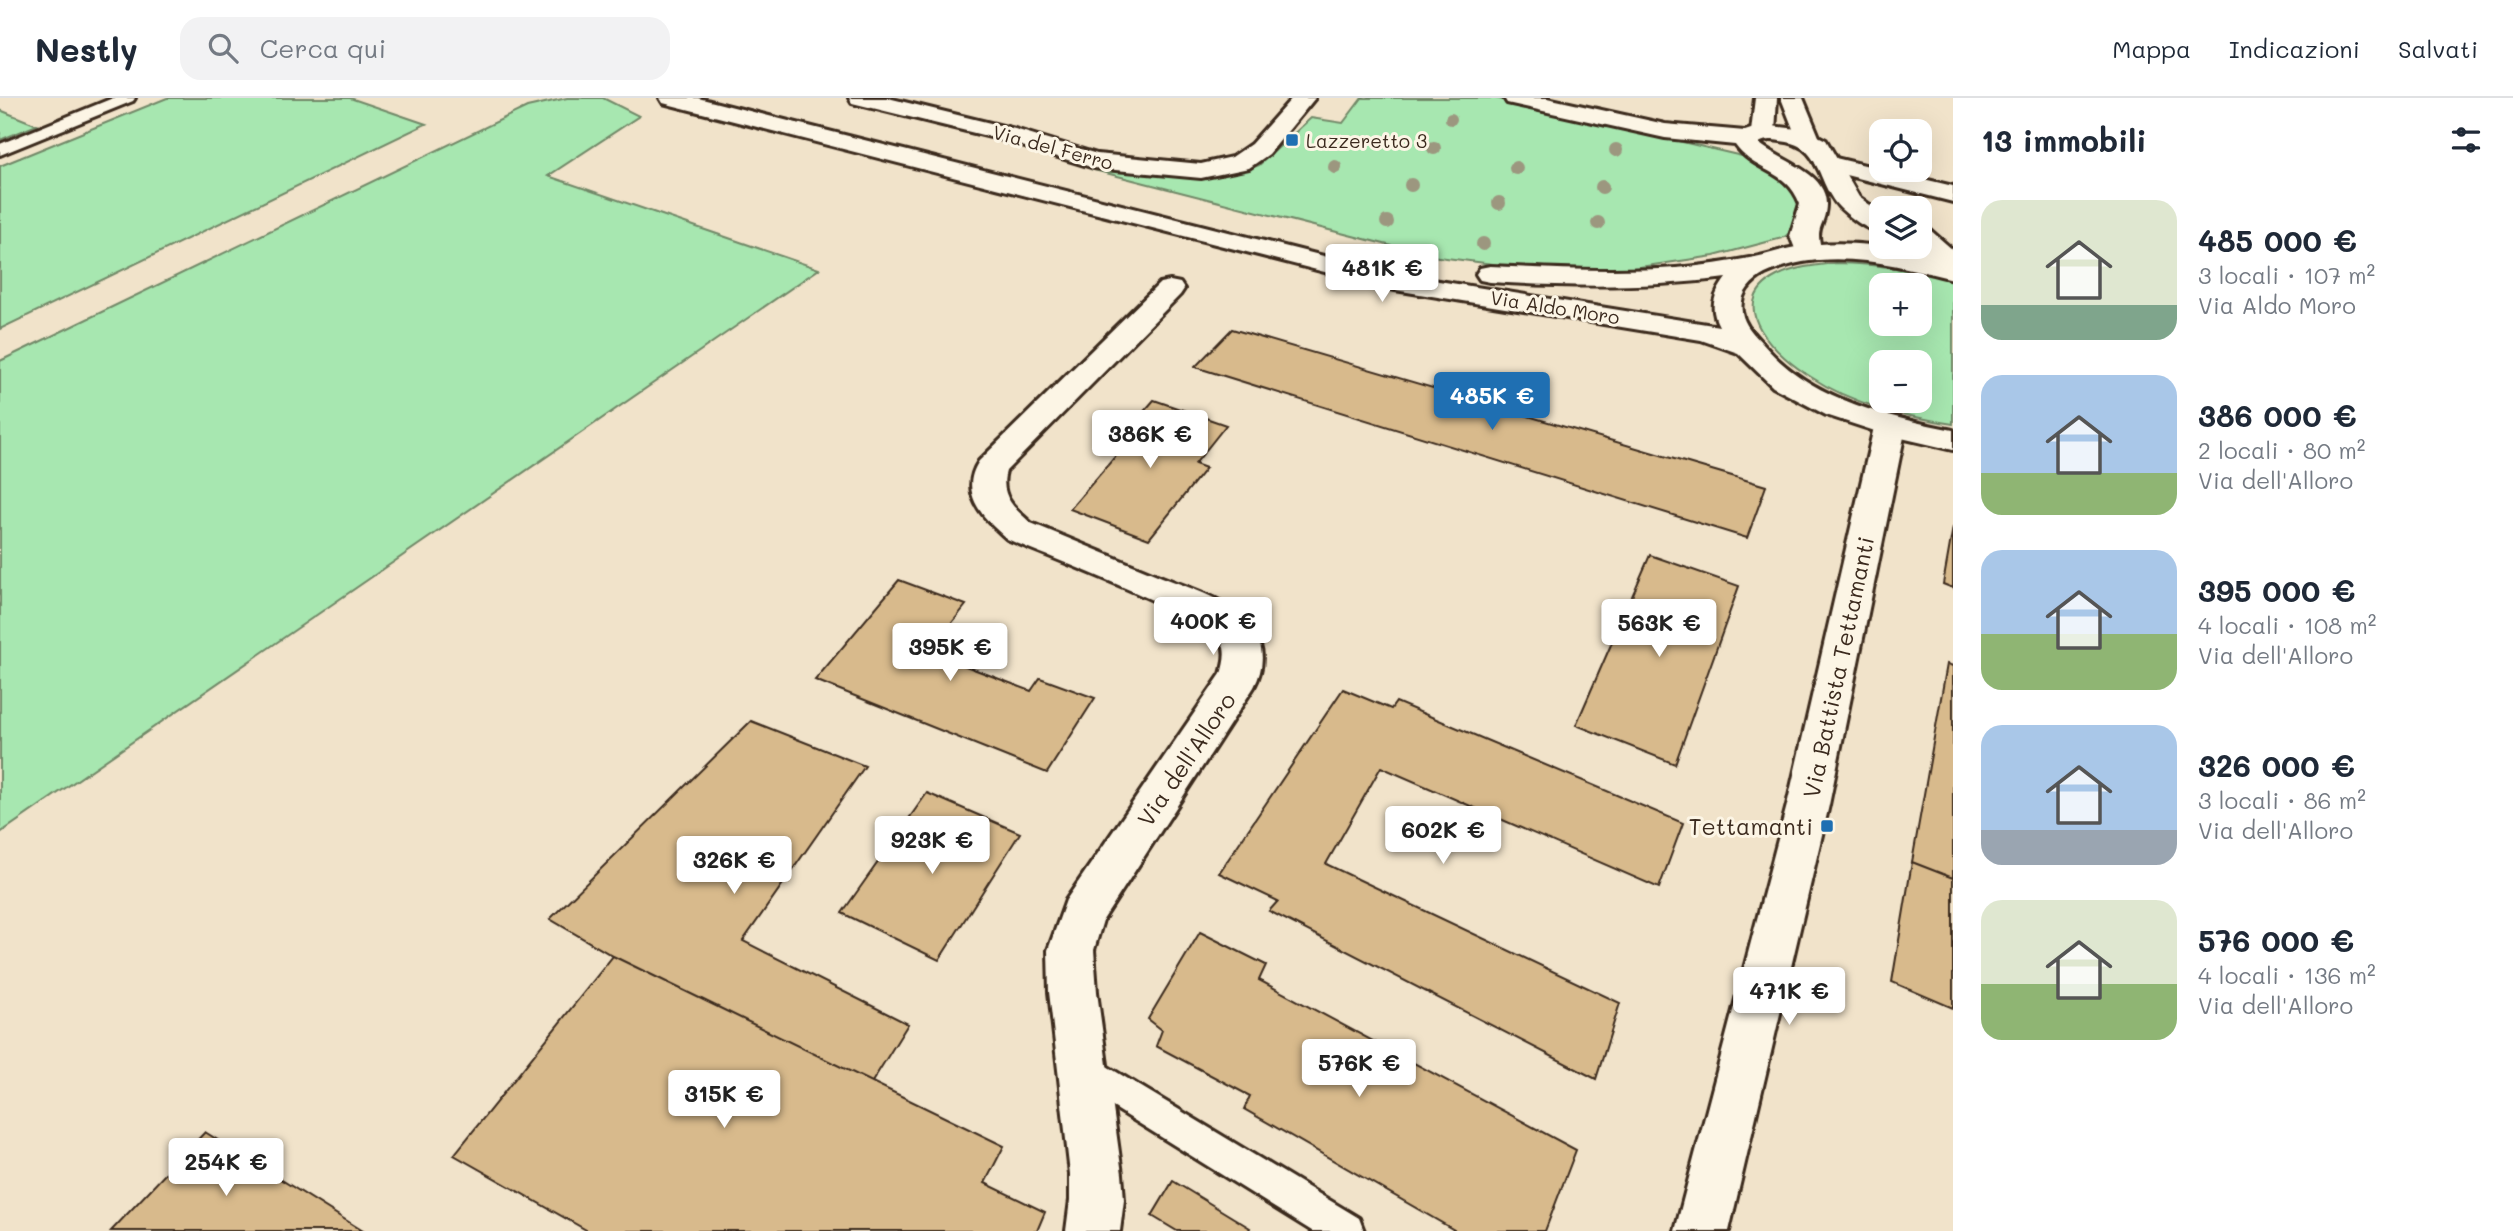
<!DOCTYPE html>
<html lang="it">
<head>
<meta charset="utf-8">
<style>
  :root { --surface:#fff; --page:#f2f2f3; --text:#1f2937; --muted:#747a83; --line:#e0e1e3; --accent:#1f6fb2 }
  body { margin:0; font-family:Mali,sans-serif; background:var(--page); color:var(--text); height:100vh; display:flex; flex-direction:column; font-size:26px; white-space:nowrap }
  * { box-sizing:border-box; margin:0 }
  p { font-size:23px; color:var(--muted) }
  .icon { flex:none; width:38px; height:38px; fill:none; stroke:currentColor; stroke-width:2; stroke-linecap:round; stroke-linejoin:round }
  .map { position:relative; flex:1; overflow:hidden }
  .drawer { display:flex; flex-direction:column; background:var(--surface); width:560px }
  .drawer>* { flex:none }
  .controls { position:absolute; left:1869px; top:21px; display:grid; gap:14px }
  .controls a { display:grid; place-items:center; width:63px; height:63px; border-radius:14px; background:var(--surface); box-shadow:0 7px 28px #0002; font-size:35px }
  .price { position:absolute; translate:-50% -60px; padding:0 16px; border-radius:7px; background:#fff; color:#222; font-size:23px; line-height:46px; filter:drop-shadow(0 2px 4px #0008) }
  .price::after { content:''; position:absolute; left:50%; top:42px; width:21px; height:16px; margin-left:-10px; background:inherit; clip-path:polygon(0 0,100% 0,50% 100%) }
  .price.active { background:var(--accent); color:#fff }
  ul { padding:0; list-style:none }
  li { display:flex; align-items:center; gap:21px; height:175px; padding:0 28px }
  li span { display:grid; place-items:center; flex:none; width:196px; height:140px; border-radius:21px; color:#555 }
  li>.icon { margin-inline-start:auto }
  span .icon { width:84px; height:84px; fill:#fffc; stroke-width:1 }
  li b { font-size:30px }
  h2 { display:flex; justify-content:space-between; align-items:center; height:84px; padding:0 28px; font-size:30px }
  header { display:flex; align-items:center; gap:42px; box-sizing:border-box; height:98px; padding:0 35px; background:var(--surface); border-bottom:2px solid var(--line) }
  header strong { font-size:33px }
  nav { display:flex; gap:38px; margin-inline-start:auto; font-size:24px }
  .search { width:490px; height:63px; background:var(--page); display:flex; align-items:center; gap:18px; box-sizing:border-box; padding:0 24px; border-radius:21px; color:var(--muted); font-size:26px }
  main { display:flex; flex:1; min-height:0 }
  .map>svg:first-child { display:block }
  .green { fill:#a7e7b0; stroke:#718867; stroke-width:2; fill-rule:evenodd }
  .building { fill:#d8ba8c; stroke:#3b2a1e; stroke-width:2 }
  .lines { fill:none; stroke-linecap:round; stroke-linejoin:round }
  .service-casing { stroke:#3b2a1e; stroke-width:6 }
  .minor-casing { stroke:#3b2a1e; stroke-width:6 }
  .tertiary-casing { stroke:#3b2a1e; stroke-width:6 }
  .secondary-casing { stroke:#3b2a1e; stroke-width:6 }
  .service { fill:#fcf5e5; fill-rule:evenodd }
  .minor { fill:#fcf5e5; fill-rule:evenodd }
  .tertiary { fill:#fcf5e5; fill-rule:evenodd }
  .secondary { fill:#fcf5e5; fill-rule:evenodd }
  .tree { fill:#9c977f }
  .poi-dot { fill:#1f6fb2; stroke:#fcf5e5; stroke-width:2.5 }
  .labels { text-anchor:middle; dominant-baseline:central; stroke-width:6; stroke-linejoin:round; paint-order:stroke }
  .far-poi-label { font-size:19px; fill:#3b2a1e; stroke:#fcf5e5; text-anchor:start }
  .far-street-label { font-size:19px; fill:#3b2a1e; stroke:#fcf5e5 }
  .street-label { font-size:23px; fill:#3b2a1e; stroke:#fcf5e5 }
  .poi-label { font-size:23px; fill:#3b2a1e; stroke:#fcf5e5; text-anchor:end }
</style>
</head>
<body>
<header>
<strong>Nestly</strong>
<div class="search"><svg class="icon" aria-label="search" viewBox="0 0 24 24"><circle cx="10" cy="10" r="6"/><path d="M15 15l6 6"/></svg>Cerca qui</div>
<nav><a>Mappa</a><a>Indicazioni</a><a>Salvati</a></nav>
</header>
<main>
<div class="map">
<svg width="1953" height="1133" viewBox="0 0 1953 1133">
  <rect width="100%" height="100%" fill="#f1e3ca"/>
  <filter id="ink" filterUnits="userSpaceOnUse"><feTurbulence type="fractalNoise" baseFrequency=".0143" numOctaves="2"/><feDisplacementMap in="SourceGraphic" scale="14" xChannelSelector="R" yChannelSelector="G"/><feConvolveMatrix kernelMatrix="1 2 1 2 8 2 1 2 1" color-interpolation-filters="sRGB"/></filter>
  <g filter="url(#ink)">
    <!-- green -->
    <path class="green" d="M167,0h183l76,26 -426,205v-163z
      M567,0h36l36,18 -91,60 271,93 -819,564v-472l527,-254z
      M1362,0h133l247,58c18,5 52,20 56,43 1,4 -2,12 -2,16 -2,11 -5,19 -14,23l-68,18 -81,12 -77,2 -48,-4 -77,-10 -341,-87 113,8 36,-5 20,-7 52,-47 32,5z
      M0,12l37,15 -37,15z
      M1835,165c41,1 78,6 118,17v144c-49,-8 -100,-19 -142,-47 -32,-19 -90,-72 -34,-101 18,-9 39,-11 58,-13zM1881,187h39v39h-39zM1881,264h39v39h-39z"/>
    <!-- building -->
    <path class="building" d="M1232,231l534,157 -19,52 -552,-171z
      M1154,302l72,25 -31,39 11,4 -57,71 -79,-30 56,-65 -8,-3z
      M1953,429v61l-10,-4z
      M1650,457l89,31 -64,178 -99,-39z
      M899,482l67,25 -37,47 102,39 9,-13 55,20 -48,75 -232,-93z
      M1947,566l6,2v212l-41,-16z
      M1343,591l48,20 5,-7 287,121 -24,65 -278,-121 -55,97 294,139 -24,76 -327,-168 9,-10 -59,-28z
      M751,623l114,45 -122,175 165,83 -36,58 -259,-126 -63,-37z
      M927,695l93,40 -81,127 -97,-47z
      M1912,764l41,16v130l-61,-26z
      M1200,834l66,33 -7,15 317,170 -31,81h-89l-212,-122 6,-13 -94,-50 6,-16 -14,-11z
      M613,858l391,190 -19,37 60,29 -8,19h-449l-134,-76z
      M205,1034l158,99h-252z
      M1173,1083l77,47 -2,3h-71l-25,-15z"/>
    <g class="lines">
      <defs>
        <path id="service" d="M113,0h22l-2,3 -133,54v-11z
          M1083,956l12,5 264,159 5,13h-52l-241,-150 -5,-11 5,-11z"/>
        <path id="minor" d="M849,0h39l127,31 82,25 104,10 31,-7 19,-13 41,-46h23l-46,56 -20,14 -48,10 -107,-10 -95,-29 -147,-36z
          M1755,0h22l-2,34 -4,5h-16l-4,-5z
          M1781,0h22l17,41 -3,5 -9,2 -9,-2z
          M1827,58l126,30v16l-135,-34 -3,-5 3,-5z
          M1920,129l9,2 24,21v20l-26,-12 -10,-11h3z
          M1170,183l10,2 4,6 -4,6 -174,176c-7,25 8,37 25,52 44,18 87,36 131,54 27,11 60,20 82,41 20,20 23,45 10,69l-151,233 -9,30 3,42 25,182 2,26 -4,31h-54l4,-31v-26l-21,-182 -1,-42 18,-50 155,-226c3,-10 6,-22 1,-32 -13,-25 -180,-88 -215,-103 -24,-21 -49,-46 -28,-78l181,-178z
          M1890,319l11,3 5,7 -77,378 -100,426h-54l112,-426 87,-378 5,-7z"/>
        <path id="tertiary" d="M1504,0h43l118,26 80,7 18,-6 43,5 20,10 33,57 22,16v20c-14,-3 -32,-16 -42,-26 -23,-25 -17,-63 -59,-66 -8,-1 -13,-2 -21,2 20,18 68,28 67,62 -1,23 -13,21 -3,48l-4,6 -10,2 -10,-2 -9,-23 10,-32c-14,-36 -44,-30 -65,-59l-70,-7 -158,-35z
          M1920,143l29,24 -4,6c-19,4 -35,-9 -46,-24h21z"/>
        <path id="secondary" d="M660,0h38l697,176 324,52c-10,-18 -5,-32 7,-48 -79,10 -157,9 -236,4l-10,-2 -4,-6 4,-6 10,-2c62,3 124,6 186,2 26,-2 53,-6 79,-11 13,-2 27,-8 41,-10 52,-10 107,1 157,15v17c-61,-15 -128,-33 -188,-5 -15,8 -26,21 -23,38 2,13 12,22 20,31 47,56 123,73 191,87v20l-69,-16 -58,-19 -53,-28 -35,-34 -37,-13 -306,-50 -732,-187z"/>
      </defs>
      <!-- service casing -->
      <use href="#service" class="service-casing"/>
      <!-- minor casing -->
      <use href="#minor" class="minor-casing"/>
      <!-- tertiary casing -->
      <use href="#tertiary" class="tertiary-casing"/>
      <!-- secondary casing -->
      <use href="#secondary" class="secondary-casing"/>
      <!-- service -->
      <use href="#service" class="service"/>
      <!-- minor -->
      <use href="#minor" class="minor"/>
      <!-- tertiary -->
      <use href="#tertiary" class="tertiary"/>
      <!-- secondary -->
      <use href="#secondary" class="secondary"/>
    </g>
    <!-- trees -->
    <g class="tree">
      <circle cx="1451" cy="21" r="6"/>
      <circle cx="1434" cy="50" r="7"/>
      <circle cx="1616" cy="52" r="7"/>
      <circle cx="1335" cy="69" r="7"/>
      <circle cx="1516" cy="70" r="7"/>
      <circle cx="1411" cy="87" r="7"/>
      <circle cx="1602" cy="89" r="7"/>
      <circle cx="1499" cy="105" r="7"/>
      <circle cx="1387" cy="124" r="7"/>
      <circle cx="1598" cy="125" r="7"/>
      <circle cx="1483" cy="146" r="7"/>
    </g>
  </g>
  <!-- markers -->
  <g class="poi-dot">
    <rect x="1285" y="35" width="14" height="14" rx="3.5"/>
    <rect x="1820" y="721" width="14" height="14" rx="3.5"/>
  </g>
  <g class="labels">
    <!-- far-poi labels -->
    <g class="far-poi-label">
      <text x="1306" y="42">Lazzeretto 3</text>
    </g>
    <!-- far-street labels -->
    <g class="far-street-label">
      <text transform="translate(1053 49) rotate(15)">Via del Ferro</text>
      <text transform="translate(1555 209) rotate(9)">Via Aldo Moro</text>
    </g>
    <!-- street labels -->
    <g class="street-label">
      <text transform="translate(1838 569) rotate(-78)">Via Battista Tettamanti</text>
      <text transform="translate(1186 661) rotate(-56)">Via dell'Alloro</text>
    </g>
    <!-- poi labels -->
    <g class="poi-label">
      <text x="1813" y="728">Tettamanti</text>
    </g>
  </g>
</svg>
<div class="controls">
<a><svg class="icon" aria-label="locate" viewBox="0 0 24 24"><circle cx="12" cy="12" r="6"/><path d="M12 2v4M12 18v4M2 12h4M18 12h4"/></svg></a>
<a><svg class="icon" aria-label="layers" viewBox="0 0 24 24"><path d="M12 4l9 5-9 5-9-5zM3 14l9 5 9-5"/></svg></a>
<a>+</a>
<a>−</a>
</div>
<b class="price" style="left:1382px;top:206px">481K €</b>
<b class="price active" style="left:1492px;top:334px">485K €</b>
<b class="price" style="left:1150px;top:372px">386K €</b>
<b class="price" style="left:1213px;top:559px">400K €</b>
<b class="price" style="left:1659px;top:561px">563K €</b>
<b class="price" style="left:950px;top:585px">395K €</b>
<b class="price" style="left:1443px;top:768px">602K €</b>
<b class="price" style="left:932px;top:778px">923K €</b>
<b class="price" style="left:734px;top:798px">326K €</b>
<b class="price" style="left:1789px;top:929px">471K €</b>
<b class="price" style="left:1359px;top:1001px">576K €</b>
<b class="price" style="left:724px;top:1032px">315K €</b>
<b class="price" style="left:226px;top:1100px">254K €</b>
</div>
<section class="drawer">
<h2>13 immobili<svg class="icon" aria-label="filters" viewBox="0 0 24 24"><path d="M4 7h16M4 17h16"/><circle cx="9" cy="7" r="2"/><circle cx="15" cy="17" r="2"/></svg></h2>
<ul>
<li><span style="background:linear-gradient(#dfe7d0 75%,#7fa58c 0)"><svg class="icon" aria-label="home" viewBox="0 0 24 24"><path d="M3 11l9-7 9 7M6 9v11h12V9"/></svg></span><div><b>485 000 €</b><p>3 locali · 107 m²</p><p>Via Aldo Moro</p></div></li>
<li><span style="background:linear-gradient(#a9c7e8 70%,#8fb573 0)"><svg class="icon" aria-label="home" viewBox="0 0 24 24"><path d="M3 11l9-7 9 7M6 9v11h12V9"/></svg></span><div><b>386 000 €</b><p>2 locali · 80 m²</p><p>Via dell'Alloro</p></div></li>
<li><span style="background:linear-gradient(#a9c7e8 60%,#8fb573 0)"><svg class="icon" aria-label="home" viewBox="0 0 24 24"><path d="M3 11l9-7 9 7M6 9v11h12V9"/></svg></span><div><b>395 000 €</b><p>4 locali · 108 m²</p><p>Via dell'Alloro</p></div></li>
<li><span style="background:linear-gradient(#a9c7e8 75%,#9aa5b1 0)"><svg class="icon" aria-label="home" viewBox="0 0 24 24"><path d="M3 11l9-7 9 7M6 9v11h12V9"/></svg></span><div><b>326 000 €</b><p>3 locali · 86 m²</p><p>Via dell'Alloro</p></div></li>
<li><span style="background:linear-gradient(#dfe7d0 60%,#8fb573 0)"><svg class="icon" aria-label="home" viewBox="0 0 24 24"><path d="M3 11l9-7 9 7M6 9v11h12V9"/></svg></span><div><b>576 000 €</b><p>4 locali · 136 m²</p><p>Via dell'Alloro</p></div></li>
</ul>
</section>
</main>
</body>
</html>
